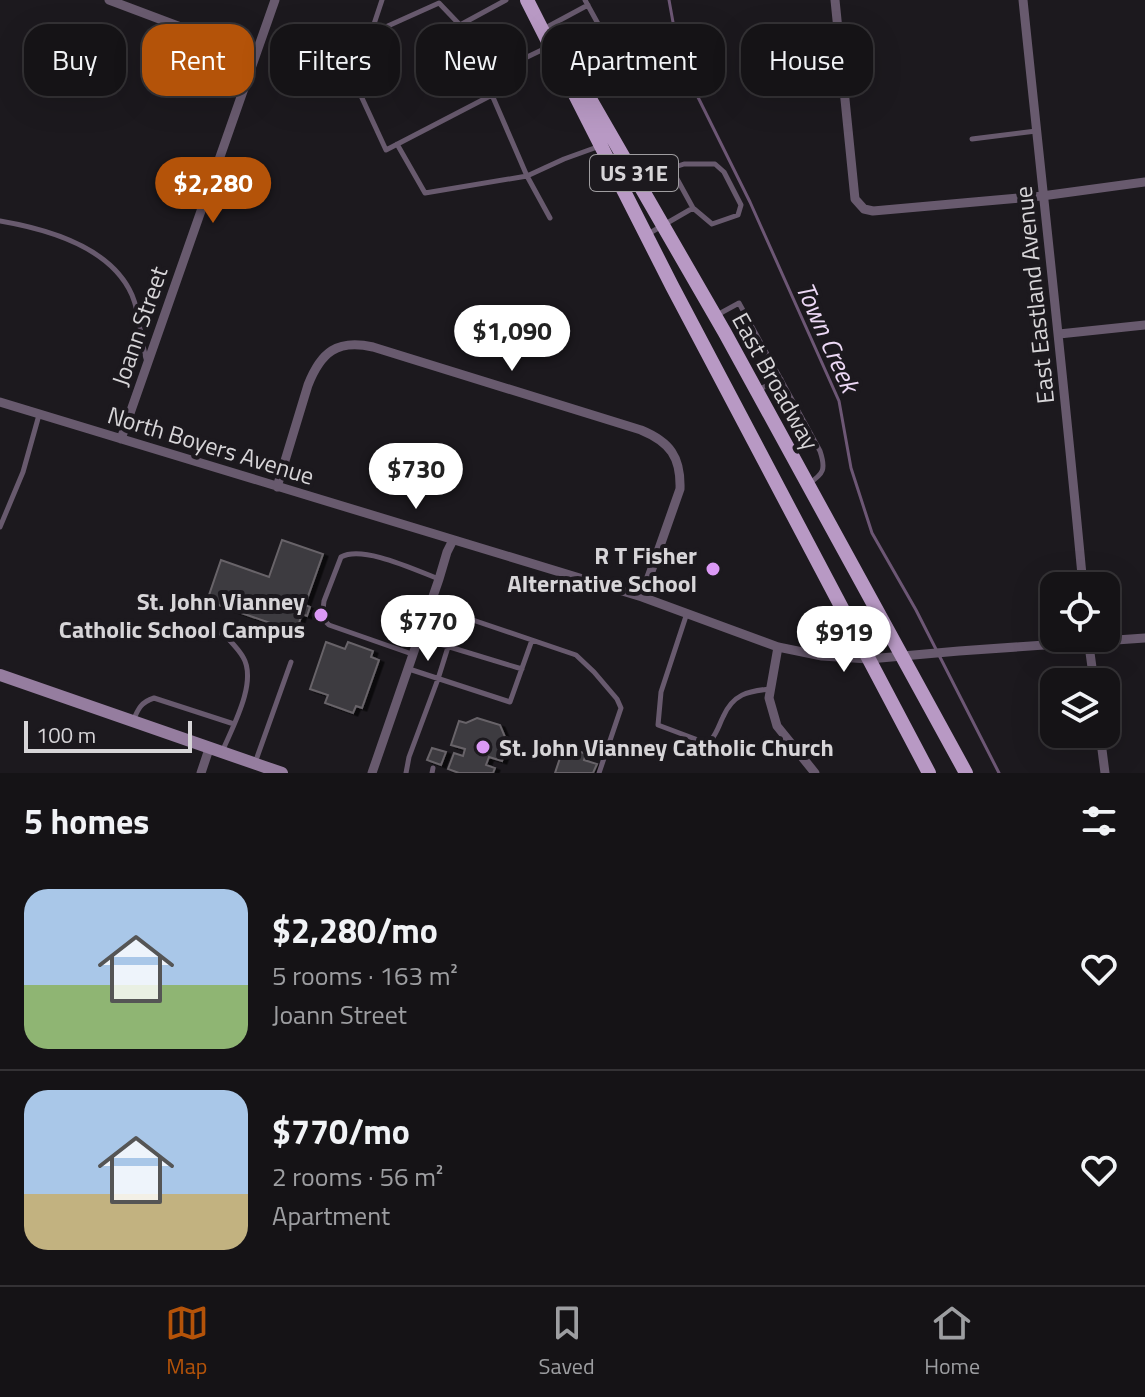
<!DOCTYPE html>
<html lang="en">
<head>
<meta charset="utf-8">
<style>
  :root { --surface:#151316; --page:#222023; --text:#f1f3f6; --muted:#9d9ea1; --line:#343235; --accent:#b45309 }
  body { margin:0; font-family:"Titillium Web",sans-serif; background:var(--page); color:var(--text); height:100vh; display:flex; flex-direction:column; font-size:30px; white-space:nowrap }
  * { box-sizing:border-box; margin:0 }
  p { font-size:26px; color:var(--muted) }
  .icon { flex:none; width:44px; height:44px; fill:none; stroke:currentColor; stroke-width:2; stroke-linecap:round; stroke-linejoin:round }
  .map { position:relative; height:773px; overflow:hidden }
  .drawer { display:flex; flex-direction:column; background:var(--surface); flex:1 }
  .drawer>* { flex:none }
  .guide { position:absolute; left:24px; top:24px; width:1098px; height:72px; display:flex; gap:16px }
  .buttons { position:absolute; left:1040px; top:572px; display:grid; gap:16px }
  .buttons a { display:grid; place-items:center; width:80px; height:80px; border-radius:16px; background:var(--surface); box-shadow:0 8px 32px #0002,0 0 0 2px var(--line); font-size:40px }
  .scale { position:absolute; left:24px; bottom:20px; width:168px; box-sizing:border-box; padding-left:8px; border:4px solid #d7d5d8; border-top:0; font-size:22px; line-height:28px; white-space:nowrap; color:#d7d5d8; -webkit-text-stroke:6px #1c191e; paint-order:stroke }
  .price { position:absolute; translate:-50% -68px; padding:0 18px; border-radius:28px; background:#fff; color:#222; font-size:26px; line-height:52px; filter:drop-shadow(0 2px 4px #0008) }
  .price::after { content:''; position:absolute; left:50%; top:48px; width:24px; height:18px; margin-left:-12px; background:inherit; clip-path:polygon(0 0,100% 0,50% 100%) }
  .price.selected { background:var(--accent); color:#fff }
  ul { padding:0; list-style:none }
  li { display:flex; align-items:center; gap:24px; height:200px; padding:0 24px }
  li+li { border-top:2px solid var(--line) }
  li span { display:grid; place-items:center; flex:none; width:224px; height:160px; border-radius:24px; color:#555 }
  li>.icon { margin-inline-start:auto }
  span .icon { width:96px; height:96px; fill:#fffc; stroke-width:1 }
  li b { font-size:34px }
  h2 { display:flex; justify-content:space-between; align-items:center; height:96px; padding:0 24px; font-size:34px }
  .chip { padding:0 28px; border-radius:24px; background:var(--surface); box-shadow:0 8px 32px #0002,0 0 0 2px var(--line); font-size:28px; line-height:72px }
  .chip.selected { background:var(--accent); color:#fff }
  .dock { display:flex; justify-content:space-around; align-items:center; height:112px; border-top:2px solid var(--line); background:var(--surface); font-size:22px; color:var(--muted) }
  .dock a { display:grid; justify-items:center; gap:4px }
  .dock .selected { color:var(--accent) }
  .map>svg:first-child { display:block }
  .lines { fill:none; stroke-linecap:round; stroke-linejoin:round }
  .stream { stroke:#6d5775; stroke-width:3 }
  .building { fill:#3d3a3f; stroke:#686469; stroke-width:2; filter:url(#shadow) }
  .lane { stroke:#685a6e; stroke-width:5 }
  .street { stroke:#685a6e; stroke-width:9 }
  .secondary { stroke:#957d9f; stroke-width:12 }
  .primary { stroke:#b899c4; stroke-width:14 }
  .poi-dot { fill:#db99f5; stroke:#1c191e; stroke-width:3 }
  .labels { text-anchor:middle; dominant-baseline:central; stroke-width:8; stroke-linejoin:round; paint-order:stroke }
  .shield { fill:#1c191e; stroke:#9f9da0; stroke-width:2 }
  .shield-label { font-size:22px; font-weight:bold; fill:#d7d5d8 }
  .street-label { font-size:24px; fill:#d7d5d8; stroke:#1c191e }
  .poi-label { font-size:24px; font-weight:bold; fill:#d7d5d8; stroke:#1c191e; text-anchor:end }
  .water-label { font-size:26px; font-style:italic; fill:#edd9f6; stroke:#1c191e }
</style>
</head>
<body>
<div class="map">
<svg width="1145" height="773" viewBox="0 0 1145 773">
  <defs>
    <filter id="shadow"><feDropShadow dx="4.5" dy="2.5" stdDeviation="0" flood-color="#0009"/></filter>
  </defs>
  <rect width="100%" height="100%" fill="#1c191e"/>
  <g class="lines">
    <!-- stream -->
    <path class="stream" d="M669,0l11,61 70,141 89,199 12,67 21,65 44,77 83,163"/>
  </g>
  <!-- building -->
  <path class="building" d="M282,540l41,14 -18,51 5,2 -3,9 -5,-2 -6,18 -89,-31 14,-41 48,17z
    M326,642l19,7 3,-7 25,9 -2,6 8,3 -17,48 -6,-2 -3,7 -28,-10 3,-8 -18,-6z
    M477,718l23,7 5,12 5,2 -8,22 -13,-4 -3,8 9,3 -2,5h-34l-11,-4 6,-16 9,3 2,-7 -14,-4 8,-24 7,2z
    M432,748l14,4 -5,13 -14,-5z
    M576,750l10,4 -2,6 13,4 -4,9h-38l7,-21 12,3z"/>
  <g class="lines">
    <!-- lane -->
    <path class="lane" d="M460,25l-21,-22 -69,31 -14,51 30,65 106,-55
      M549,26l39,-21
      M371,33l11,-33
      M564,53l38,-22 -17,-31
      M490,75l60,-29
      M588,93l51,-31
      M972,139l64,-8
      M397,144l28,49 102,-17 -35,-81 1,-14 -33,-56 46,-25
      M671,168l22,40
      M639,179l45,-15h31l9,8 17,33 -3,10 -26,9 -19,-16 -45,26
      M550,218l-23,-42 37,-17 36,-13
      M0,221c47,8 111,26 132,74 9,21 8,45 15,67
      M717,315l22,-12 81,148c6,18 4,23 -12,33
      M760,389l21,-10
      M0,527l23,-55 16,-57
      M687,613l-26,79 -3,33 40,15h13c6,-7 8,-15 12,-23 10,-23 25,-26 47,-28
      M209,632l14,1c6,7 15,15 20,24 15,25 -11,71 -21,95
      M420,638l102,31
      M412,654l-83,-29 -7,-7 2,-17 17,-44c22,-12 74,13 98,22
      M409,669l101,33 22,-62
      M133,721c5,-12 8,-19 21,-23l80,26
      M255,763l36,-101
      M406,773l3,-16 29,-78 20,-64 118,40 18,17 23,27 4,9 -22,65
      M432,773l1,-5"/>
    <!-- street -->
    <path class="street" d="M109,0l146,55
      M835,0l20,199 9,10 9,2 169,-15 103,-14
      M1023,0c20,195 42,390 60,586
      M1059,334l86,-9
      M0,402l642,195 136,50 44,9 47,3 90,-8 186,-13
      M121,439l154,-439
      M277,487l31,-102c13,-33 29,-46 65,-38l268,83c29,12 40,27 39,59l-38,108
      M1088,638l6,44
      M778,647l-9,51 8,28 38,47
      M1100,734l5,39
      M201,773l8,-24
      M372,773l67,-194 8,-27 6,-12"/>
    <!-- secondary -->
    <path class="secondary" d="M0,675l282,98"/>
    <!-- primary -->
    <path class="primary" d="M527,0l145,286 257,487
      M567,59l158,274 241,440"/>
  </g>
  <!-- markers -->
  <g class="poi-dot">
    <circle cx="713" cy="569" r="8"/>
    <circle cx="321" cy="615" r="8"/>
    <circle cx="483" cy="747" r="8"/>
  </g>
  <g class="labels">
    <!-- shield labels -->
    <rect class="shield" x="590" y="155" width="88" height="36" rx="6"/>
    <g class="shield-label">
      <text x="634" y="173">US 31E</text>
    </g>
    <!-- street labels -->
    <g class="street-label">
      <text transform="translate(1034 295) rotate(-96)">East Eastland Avenue</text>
      <text transform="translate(139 326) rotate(-71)">Joann Street</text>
      <text transform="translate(776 381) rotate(61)">East Broadway</text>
      <text transform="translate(211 445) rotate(17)">North Boyers Avenue</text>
    </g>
    <!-- poi labels -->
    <g class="poi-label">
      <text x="697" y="555">R T Fisher<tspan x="697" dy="28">Alternative School</tspan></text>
      <text x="305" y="601">St. John Vianney<tspan x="305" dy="28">Catholic School Campus</tspan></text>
      <text x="499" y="747" text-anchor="start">St. John Vianney Catholic Church</text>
    </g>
    <!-- water labels -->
    <g class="water-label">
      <text transform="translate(828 337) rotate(66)">Town Creek</text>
    </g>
  </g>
</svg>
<div class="buttons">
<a><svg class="icon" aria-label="locate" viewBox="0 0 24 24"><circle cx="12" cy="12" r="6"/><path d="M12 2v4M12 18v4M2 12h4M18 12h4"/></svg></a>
<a><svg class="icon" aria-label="layers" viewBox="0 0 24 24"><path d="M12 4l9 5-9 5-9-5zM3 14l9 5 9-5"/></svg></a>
</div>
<div class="scale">100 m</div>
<b class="price selected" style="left:213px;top:225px">$2,280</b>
<b class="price" style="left:512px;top:373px">$1,090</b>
<b class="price" style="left:416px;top:511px">$730</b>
<b class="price" style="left:428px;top:663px">$770</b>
<b class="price" style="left:844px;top:674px">$919</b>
<div class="guide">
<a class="chip">Buy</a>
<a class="chip selected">Rent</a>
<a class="chip">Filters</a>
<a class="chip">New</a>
<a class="chip">Apartment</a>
<a class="chip">House</a>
</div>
</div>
<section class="drawer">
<h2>5 homes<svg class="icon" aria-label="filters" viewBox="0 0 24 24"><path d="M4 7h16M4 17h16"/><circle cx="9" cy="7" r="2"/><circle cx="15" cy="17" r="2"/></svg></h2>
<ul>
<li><span style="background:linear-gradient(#a9c7e8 60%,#8fb573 0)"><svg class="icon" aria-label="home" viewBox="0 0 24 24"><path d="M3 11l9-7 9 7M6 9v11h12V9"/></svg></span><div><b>$2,280/mo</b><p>5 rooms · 163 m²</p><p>Joann Street</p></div><svg class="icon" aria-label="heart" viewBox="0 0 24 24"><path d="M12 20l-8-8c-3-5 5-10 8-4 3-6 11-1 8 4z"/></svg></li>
<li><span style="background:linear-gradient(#a9c7e8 65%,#c2b280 0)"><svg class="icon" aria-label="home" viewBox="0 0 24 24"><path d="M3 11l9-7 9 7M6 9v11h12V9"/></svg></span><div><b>$770/mo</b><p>2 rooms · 56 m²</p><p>Apartment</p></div><svg class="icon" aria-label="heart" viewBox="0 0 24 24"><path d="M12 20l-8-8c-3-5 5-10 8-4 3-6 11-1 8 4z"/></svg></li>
</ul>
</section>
<nav class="dock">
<a class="selected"><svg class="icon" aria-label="map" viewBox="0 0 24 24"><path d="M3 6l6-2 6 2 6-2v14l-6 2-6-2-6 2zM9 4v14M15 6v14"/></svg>Map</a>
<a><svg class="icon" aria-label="saved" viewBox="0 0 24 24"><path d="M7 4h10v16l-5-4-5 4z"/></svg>Saved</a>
<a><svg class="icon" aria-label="home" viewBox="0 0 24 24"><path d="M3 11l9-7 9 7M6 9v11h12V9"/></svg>Home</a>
</nav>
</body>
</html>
